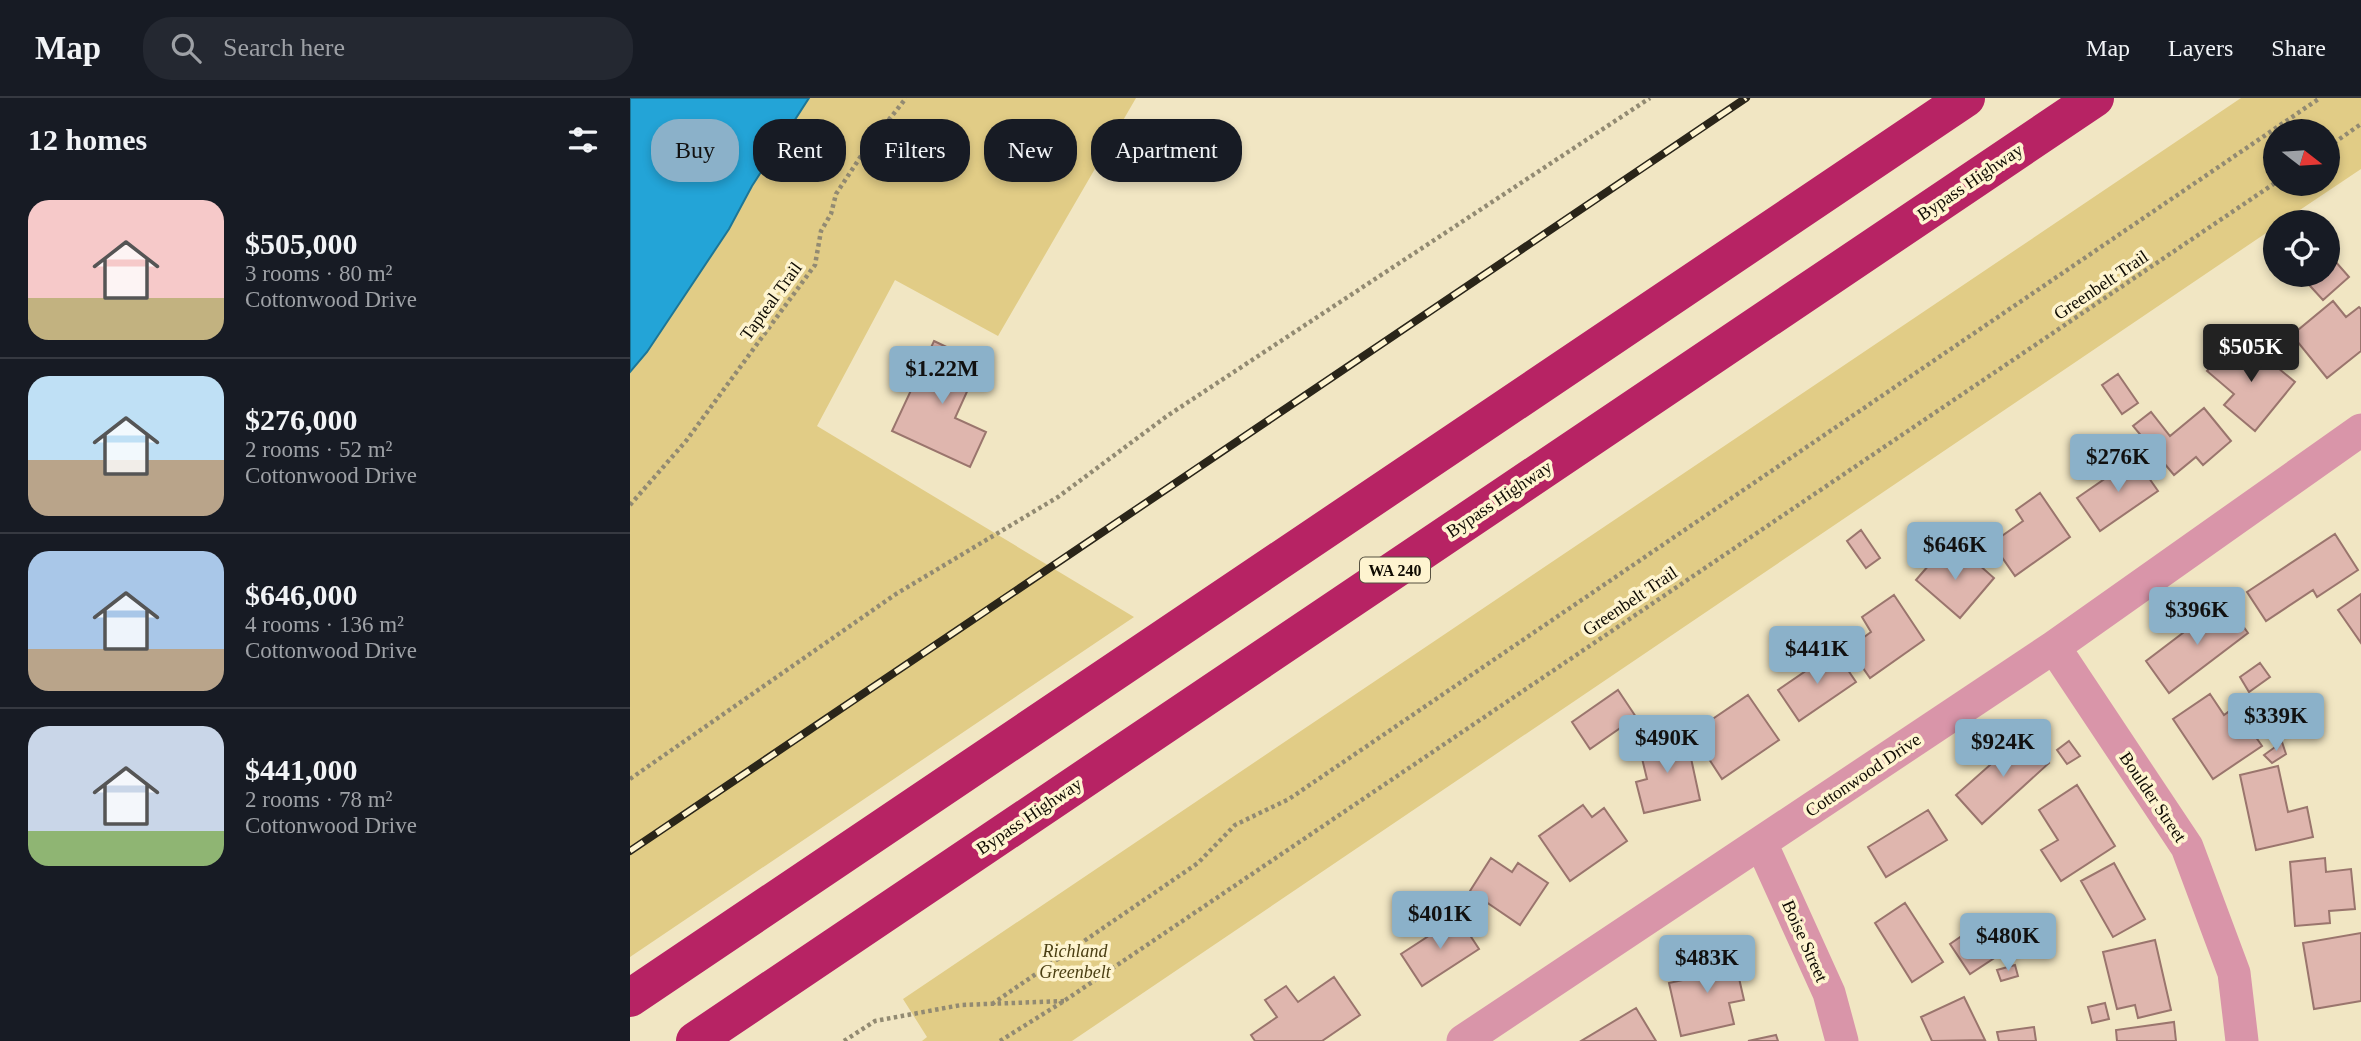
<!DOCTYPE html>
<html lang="en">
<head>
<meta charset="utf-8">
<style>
  :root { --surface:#171b24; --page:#242831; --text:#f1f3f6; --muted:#9ea1a6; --line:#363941; --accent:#8bb1c9 }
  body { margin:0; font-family:"Times New Roman",serif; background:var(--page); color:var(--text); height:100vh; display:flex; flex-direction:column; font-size:26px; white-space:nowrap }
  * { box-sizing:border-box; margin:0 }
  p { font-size:23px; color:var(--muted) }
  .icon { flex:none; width:38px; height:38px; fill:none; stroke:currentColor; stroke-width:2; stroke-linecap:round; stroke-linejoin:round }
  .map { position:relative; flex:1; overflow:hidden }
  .panel { display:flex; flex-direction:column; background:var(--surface); width:630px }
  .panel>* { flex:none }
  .guide { position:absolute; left:21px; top:21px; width:665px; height:63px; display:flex; gap:14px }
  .needle { width:46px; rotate:107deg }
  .tools { position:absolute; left:1633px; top:21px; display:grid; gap:14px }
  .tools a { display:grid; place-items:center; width:77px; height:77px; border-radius:50%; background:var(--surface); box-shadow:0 4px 10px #0003; font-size:35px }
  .price { position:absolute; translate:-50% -60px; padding:0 16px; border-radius:7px; background:var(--accent); color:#111; font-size:23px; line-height:46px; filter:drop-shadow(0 2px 4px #0008) }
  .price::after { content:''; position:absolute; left:50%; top:42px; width:21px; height:16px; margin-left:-10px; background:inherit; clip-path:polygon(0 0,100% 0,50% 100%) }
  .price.selected { background:#222; color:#fff }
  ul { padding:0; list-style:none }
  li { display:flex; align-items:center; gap:21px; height:175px; padding:0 28px }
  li+li { border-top:2px solid var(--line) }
  li span { display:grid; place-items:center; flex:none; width:196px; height:140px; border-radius:21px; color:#555 }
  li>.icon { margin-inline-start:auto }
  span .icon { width:84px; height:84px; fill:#fffc; stroke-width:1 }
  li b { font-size:30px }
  h2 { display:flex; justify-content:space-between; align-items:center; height:84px; padding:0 28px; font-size:30px }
  .pill { padding:0 24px; border-radius:28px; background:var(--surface); box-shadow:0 4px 10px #0003; font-size:24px; line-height:63px }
  .pill.selected { background:var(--accent); color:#111 }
  header { display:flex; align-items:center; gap:42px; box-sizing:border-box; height:98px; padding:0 35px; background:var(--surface); border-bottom:2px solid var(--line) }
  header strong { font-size:33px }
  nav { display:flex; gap:38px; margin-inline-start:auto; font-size:24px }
  .search { width:490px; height:63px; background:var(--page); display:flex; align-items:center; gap:18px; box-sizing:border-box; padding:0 24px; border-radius:28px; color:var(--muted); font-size:26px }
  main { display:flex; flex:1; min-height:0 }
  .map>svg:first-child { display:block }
  .green { fill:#e1cc86; fill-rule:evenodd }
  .water { fill:#23a4d7; stroke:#1d7697; stroke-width:2 }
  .building { fill:#dfb6ae; stroke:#9a756d; stroke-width:2 }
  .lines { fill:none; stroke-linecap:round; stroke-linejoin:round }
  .path { stroke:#928a72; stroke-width:4.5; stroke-dasharray:3.5 3.5; stroke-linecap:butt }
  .minor { stroke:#d995a9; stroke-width:33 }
  .highway { stroke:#b72364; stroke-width:38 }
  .rail-casing { stroke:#2a2519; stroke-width:8 }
  .rail { stroke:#fef4d0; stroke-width:5; stroke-dasharray:16; stroke-linecap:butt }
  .labels { text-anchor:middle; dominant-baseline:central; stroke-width:7; stroke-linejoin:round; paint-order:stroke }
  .shield { fill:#fef4d0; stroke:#575140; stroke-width:2 }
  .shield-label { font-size:16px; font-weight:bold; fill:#0f0b02 }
  .street-label { font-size:18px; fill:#0f0b02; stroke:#fef4d0 }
  .park-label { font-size:18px; font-style:italic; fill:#4b3f13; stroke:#fef4d0 }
</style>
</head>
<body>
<header>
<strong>Map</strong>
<div class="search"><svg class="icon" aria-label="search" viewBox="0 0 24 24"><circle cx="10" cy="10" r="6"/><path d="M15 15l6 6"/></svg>Search here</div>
<nav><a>Map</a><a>Layers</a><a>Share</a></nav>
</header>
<main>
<section class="panel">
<h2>12 homes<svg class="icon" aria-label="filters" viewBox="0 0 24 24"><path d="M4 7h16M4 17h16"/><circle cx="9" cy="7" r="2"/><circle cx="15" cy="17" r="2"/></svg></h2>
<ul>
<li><span style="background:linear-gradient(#f6c9c9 70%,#c2b280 0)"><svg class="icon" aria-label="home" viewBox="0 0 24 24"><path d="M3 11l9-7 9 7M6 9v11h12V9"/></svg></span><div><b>$505,000</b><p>3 rooms · 80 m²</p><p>Cottonwood Drive</p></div></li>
<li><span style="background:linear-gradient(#bfe0f5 60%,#b9a48a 0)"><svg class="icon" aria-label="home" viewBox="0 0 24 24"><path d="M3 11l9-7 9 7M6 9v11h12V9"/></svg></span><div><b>$276,000</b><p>2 rooms · 52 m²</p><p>Cottonwood Drive</p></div></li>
<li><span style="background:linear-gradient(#a9c7e8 70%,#b9a48a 0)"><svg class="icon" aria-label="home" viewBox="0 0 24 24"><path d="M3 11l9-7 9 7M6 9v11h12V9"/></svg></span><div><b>$646,000</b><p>4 rooms · 136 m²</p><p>Cottonwood Drive</p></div></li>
<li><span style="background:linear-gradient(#c9d6e8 75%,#8fb573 0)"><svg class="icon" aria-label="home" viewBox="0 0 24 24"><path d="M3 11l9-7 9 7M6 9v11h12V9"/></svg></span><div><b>$441,000</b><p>2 rooms · 78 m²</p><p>Cottonwood Drive</p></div></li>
</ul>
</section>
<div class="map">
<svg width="1731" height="943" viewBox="0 0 1731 943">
  <rect width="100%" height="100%" fill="#f1e6c3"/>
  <!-- green -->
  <path class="green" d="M179,0h327l-138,238 -103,-56 -78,146 317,191 -504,340v-585l17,-20 82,-123 23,-43z
    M1611,0h120v71l-79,53h-7v5l-1203,814h-150l5,-4 -24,-38zM1645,33h53v53h-53z"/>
  <!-- water -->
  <path class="water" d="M0,0h179l-57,88 -23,43 -82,123 -17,20z"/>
  <!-- building -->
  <path class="building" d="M1698,155l21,24 -26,23 -23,-25h28z
    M1703,203l13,16 13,-10 2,2v42l-34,27 -35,-43z
    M304,243l46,22 -25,55 31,14 -16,35 -78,-36z
    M1619,246l46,38 -40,49 -31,-26 10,-11 -27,-23 20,-24 11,10z
    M1488,276l20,29 -16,11 -20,-29z
    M1574,310l27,33 -28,24 -7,-8 -22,18 -41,-49 18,-14 19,24z
    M1505,360l23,33 -58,40 -23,-33z
    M1410,395l30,44 -55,39 -23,-33 31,-22 -7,-11z
    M1231,432l19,28 -14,10 -19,-27z
    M1705,436l23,36 -41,27 -4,-7 -47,31 -19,-29z
    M1312,452l20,17 8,-10 24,21 -34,40 -44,-38z
    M1731,496v49l-23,-33z
    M1264,497l30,45 -54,38 -21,-30 22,-16 -9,-15z
    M1595,503l23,32 -79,60 -23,-32z
    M1205,553l21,31 -57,39 -21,-31z
    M1630,565l10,14 -21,15 -9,-15z
    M988,592l18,27 -46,32 -18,-27z
    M1580,596l14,21 11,-8 27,39 -49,33 -40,-60z
    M1118,597l31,45 -57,39 -30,-46z
    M1056,637l14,65 -56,13 -8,-31 11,-3 -8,-33z
    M1394,637l25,28 -67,61 -26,-29z
    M1439,643l11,15 -13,8 -10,-14z
    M1652,644l4,12 -14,9 -8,-8z
    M1648,668l10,46 19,-5 6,30 -57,13 -16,-75z
    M1447,687l38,61 -54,35 -20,-31 17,-10 -19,-30z
    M953,707l9,12 12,-9 23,33 -57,40 -31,-45z
    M1298,712l19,30 -61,37 -18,-30z
    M861,760l21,14 6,-9 30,20 -28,42 -50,-34z
    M1695,760l1,14 25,-3 4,40 -26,2 1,12 -35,3 -5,-64z
    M1484,765l31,56 -32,18 -32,-56z
    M1275,805l38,59 -31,20 -37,-59z
    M828,819l21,32 -57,37 -21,-32z
    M1358,820l20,31 -38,25 -20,-30z
    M1731,835v68l-47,8 -11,-66z
    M1525,842l16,70 -33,8 -3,-13 -18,4 -14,-57z
    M1103,854l11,48 -15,3 5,21 -53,12 -12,-53 23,-5 -4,-16z
    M1385,867l3,11 -17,5 -4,-11z
    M704,879l26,38 -38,26h-67l-4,-6 26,-18 -12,-17 21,-14 12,16z
    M1334,899l21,43 -53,1 -11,-24z
    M1475,905l4,16 -17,4 -4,-16z
    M1006,910l20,33h-75z
    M1544,924l2,19h-59l-1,-11z
    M1404,929l2,14h-37l-2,-9z
    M1146,937l2,6h-30z"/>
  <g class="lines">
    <!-- path -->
    <path class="path" d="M1698,49l33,-23
      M0,407l56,-64 129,-176 6,-34 10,-17 5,-20 29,-44 41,-52
      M0,681l266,-185 162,-97 109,-81 483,-318
      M362,906l206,-141 37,-38 54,-26 1031,-701
      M214,943l31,-20 86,-16 103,-4
      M370,943l64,-40 1211,-818"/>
    <!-- minor -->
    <path class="minor" d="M1424,549l133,200 47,126 8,68
      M1131,745l68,150 13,48
      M833,943l591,-394 307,-217"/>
    <!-- highway -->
    <path class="highway" d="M0,900l1336,-900
      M65,943l1400,-943"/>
    <defs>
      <path id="rail" d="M0,753l1116,-753"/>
    </defs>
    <!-- rail casing -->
    <use href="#rail" class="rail-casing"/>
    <!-- rail -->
    <use href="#rail" class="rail"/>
  </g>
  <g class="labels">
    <!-- shield labels -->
    <rect class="shield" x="730" y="459.5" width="70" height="25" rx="5"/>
    <g class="shield-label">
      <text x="765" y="472">WA 240</text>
    </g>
    <!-- street labels -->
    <g class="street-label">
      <text transform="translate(1340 84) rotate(-34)">Bypass Highway</text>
      <text transform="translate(1471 187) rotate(-34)">Greenbelt Trail</text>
      <text transform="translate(141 203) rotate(-54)">Tapteal Trail</text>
      <text transform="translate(869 401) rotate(-34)">Bypass Highway</text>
      <text transform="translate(1000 503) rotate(-34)">Greenbelt Trail</text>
      <text transform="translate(1233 677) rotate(-34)">Cottonwood Drive</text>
      <text transform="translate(1523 699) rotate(56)">Boulder Street</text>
      <text transform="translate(399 718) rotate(-34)">Bypass Highway</text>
      <text transform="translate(1175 843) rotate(66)">Boise Street</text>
    </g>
    <!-- park labels -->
    <g class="park-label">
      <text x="445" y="853">Richland<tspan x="445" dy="21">Greenbelt</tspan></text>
    </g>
  </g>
</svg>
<div class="tools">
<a><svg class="needle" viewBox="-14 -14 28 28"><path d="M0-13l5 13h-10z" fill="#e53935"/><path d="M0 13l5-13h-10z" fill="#9ea1a6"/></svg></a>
<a><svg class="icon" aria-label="locate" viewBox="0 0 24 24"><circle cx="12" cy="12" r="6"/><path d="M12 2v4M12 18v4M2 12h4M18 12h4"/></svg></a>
</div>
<b class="price selected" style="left:1621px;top:286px">$505K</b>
<b class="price" style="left:312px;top:308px">$1.22M</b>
<b class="price" style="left:1488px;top:396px">$276K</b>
<b class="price" style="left:1325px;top:484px">$646K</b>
<b class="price" style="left:1567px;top:549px">$396K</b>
<b class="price" style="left:1187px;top:588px">$441K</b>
<b class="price" style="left:1646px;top:655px">$339K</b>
<b class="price" style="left:1037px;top:677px">$490K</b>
<b class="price" style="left:1373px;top:681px">$924K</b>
<b class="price" style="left:810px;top:853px">$401K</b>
<b class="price" style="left:1378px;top:875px">$480K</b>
<b class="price" style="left:1077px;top:897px">$483K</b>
<div class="guide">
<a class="pill selected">Buy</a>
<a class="pill">Rent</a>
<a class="pill">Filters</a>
<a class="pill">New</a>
<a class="pill">Apartment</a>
</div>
</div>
</main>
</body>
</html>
